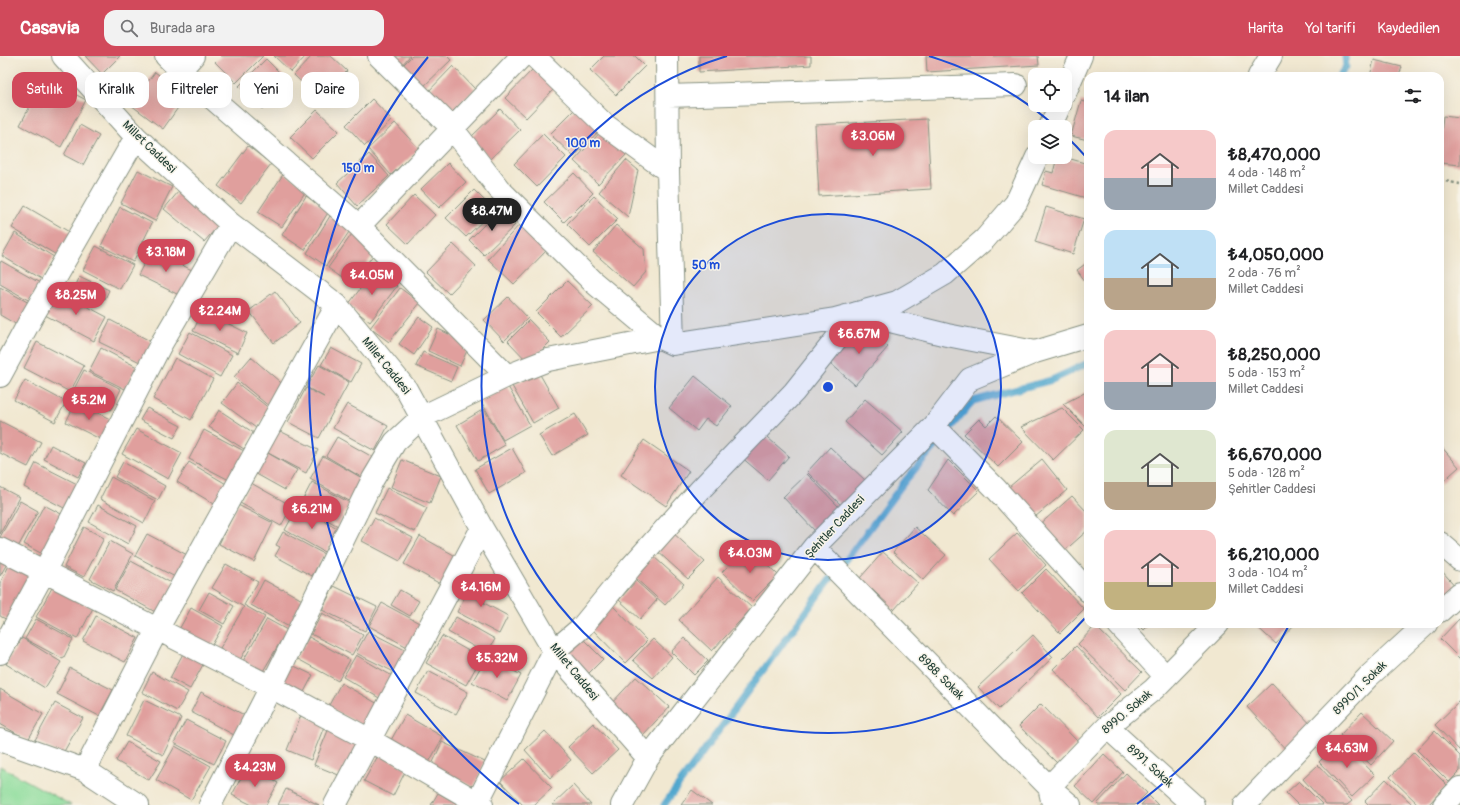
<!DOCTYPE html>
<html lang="tr">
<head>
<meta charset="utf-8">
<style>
  :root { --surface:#fff; --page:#f2f2f2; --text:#202124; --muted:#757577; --accent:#d1495b }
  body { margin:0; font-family:Pangolin,sans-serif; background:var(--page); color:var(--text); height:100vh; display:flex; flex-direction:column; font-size:15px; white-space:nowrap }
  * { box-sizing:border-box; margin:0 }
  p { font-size:13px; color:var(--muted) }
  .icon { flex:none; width:22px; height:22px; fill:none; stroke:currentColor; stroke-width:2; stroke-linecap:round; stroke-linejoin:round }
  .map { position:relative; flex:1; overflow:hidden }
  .side { position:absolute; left:1084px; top:16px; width:360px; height:556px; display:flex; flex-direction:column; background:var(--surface); border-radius:12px; box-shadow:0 4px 16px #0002 }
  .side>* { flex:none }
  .guide { position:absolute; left:12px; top:16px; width:380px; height:36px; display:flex; gap:8px }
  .controls { position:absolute; left:1028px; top:12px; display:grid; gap:8px }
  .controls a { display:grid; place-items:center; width:44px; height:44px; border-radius:8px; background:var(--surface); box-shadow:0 4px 16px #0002; font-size:20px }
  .price { position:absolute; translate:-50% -34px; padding:0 9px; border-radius:14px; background:var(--accent); color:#fff; font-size:13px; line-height:26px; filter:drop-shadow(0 1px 2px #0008) }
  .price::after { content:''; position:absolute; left:50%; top:24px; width:12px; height:9px; margin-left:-6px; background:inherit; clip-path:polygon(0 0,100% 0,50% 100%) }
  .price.on { background:#222; color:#fff }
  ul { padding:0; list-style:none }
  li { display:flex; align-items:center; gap:12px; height:100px; padding:0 20px }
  li span { display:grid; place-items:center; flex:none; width:112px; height:80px; border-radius:12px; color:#555 }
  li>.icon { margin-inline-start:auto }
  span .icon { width:48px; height:48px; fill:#fffc; stroke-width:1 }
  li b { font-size:17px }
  h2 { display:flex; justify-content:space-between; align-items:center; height:48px; padding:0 20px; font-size:17px }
  .tag { padding:0 14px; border-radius:12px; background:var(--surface); box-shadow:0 4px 16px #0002; font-size:14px; line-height:36px }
  .tag.on { background:var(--accent); color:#fff }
  header { display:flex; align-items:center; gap:24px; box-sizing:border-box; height:56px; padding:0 20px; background:var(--accent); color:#fff }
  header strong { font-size:19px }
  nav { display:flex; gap:22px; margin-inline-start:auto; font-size:14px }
  .search { width:280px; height:36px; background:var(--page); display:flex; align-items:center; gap:10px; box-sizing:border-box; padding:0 14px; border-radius:12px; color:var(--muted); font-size:15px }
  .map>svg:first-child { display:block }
  .green { fill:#8edd9c; stroke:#568d68 }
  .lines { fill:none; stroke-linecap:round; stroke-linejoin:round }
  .stream { stroke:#51a7ce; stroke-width:7 }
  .building { fill:#e09f9d }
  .street-casing { stroke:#889282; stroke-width:24 }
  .path { stroke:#889282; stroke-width:2.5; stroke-dasharray:3 3; stroke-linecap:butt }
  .street { stroke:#fff; stroke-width:22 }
  .ring { fill:none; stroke:#1d4ed8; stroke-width:2 }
  .labels { text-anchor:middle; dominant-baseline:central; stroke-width:3; stroke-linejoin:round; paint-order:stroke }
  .street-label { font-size:12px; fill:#1f3d34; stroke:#f7f3e8 }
  .centre { fill:#1d4ed8; stroke:#f7f3e8; stroke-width:2 }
  .ring-label { font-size:12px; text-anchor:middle; font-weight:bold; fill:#1d4ed8; stroke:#f7f3e8; stroke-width:3; stroke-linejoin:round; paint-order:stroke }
</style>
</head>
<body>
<header>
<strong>Casavia</strong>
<div class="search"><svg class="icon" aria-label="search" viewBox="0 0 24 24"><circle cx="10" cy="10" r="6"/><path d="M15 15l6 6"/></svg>Burada ara</div>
<nav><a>Harita</a><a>Yol tarifi</a><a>Kaydedilen</a></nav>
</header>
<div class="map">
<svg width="1460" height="749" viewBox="0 0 1460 749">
  <rect width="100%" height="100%" fill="#f7f3e8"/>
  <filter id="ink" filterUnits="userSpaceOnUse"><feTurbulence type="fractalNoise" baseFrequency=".025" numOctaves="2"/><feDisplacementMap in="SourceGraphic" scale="8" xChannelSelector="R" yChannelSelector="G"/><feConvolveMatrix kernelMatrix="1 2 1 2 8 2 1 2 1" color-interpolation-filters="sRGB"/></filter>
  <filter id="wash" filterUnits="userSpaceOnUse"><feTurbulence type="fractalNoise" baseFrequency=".012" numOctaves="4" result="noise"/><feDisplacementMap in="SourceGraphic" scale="16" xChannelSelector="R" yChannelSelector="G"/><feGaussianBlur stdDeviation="0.9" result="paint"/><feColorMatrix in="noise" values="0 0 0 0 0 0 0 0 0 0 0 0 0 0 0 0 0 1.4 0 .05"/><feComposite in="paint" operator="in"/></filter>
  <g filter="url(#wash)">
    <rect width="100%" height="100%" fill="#f1e8d1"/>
    <!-- green -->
    <path class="green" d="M0,710l71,39h-71z"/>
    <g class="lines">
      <!-- stream -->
      <path class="stream" d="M1339,20l7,-9 -1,-11
        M664,749l164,-223 19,-23 58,-78 68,-80 79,-21 36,-17"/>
    </g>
    <g id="blocks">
      <!-- building -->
      <path class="building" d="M85,0h35l-18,18z
        M221,0h42l-27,27 -21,-21z
        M274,0h32l-15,16z
        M312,0h19l16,15 -27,29 -26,-25z
        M387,0h23l-11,12z
        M412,0h35l4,4 -31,30 -21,-21z
        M604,0h31l10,10 -29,29 -26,-25z
        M699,0h112v9l-112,7z
        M926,0h112l1,9 -112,7z
        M266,3l22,22 -26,28 -23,-23z
        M1374,4l28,7 -3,9h-29z
        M453,10l22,23 -28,28 -22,-22z
        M533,13l21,20 -28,29 -21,-20z
        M155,16l32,23 -24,34 -32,-24z
        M45,22l41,22 -25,47 -41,-22z
        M372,43l20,21 -27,26 -19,-21z
        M1081,45l7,2v37l-17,-4z
        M578,50l23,23 -27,28 -24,-23z
        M500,53l20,21 -30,29 -20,-21z
        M317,54l22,21 -27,27 -22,-21z
        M1443,60l17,2v47l-20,-2v-20z
        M927,63l4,70 -112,7 -4,-71z
        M395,67l24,26 -28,26 -23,-26z
        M80,69l19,11 -16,29 -19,-10z
        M604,72l25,24 -31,32 -24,-23z
        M543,78l23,23 -29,30 -23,-23z
        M248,90l23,18 -30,39 -23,-17z
        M369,98l20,22 -32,30 -20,-23z
        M1057,101h7l24,7v28l-2,6 -44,-13 4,-14 7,2z
        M626,104l12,10 -10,47 -29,-25z
        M448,107l18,19 -27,26 -18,-19z
        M138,114l34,17 -17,34 -34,-18z
        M284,117l24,15 -26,39 -24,-15z
        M574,117l19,20 -29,29 -20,-20z
        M183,130l40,34 -19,22 -40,-33z
        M474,134l20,20 -28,27 -20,-19z
        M414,139l21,20 -27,29 -21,-20z
        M306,140l23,15 -24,39 -23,-15z
        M594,140l24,23 -28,28 -23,-23z
        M25,150l46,27 -13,23 -46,-28z
        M120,151l32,16 -19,39 -32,-16z
        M1046,151l38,12 -11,35 -38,-12z
        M500,153l15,16 -31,30 -15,-15z
        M330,160l21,13 -25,37 -19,-13z
        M521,167l27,26 -34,35 -26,-25z
        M616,169l28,24 2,23 -13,15 -40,-35z
        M354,175l24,17 -26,37 -24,-17z
        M15,177l39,24 -13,22 -39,-23z
        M453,188l23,22 -27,28 -23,-22z
        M96,190l37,19 -13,24 -37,-19z
        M151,194l43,21 -13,25 -43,-21z
        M1,205l39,22 -10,18 -30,-17v-20z
        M1088,206v23l-11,-15z
        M375,213l22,17 -27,36 -22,-17z
        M79,220l30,14 -4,9 -30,-14z
        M567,225l26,25 -32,31 -25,-25z
        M0,231l31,17 -12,22 -19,-11z
        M400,232l20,15 -31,39 -19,-14z
        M58,235l49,26 -13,24 -49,-26z
        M275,235l25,32 -26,20 -25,-32z
        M508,241l20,21 -24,23 -20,-21z
        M203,255l44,22 -9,20 -45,-22z
        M419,261l14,10 -19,28 -15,-11z
        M110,264l42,22 -10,21 -43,-21z
        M529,264l21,22 -21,21 -21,-22z
        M863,268l25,23 -33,38 -26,-23z
        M438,273l32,15 -10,22 -32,-15z
        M190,276l42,23 -12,22 -42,-23z
        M37,286l47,24 -14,26 -46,-24z
        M101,292l36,19 -12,22 -36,-18z
        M331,292l30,16 -10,18 -30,-17z
        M423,296l34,15 -6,14 -35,-15z
        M251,301l36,31 -16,20 -37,-31z
        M175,302l38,21 -22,41 -38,-21z
        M319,309l30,17 -30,56 -31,-16 18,-34 18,9 -18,-10z
        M84,314l37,19 -10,21 -38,-19z
        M538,315l21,37 -26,15 -21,-37z
        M695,320l37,30 -16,20 -10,-7 -9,12 -28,-23z
        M25,324l41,22 -11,20 -41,-22z
        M237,327l33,26 -14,19 -34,-25z
        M507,329l23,40 -27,15 -22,-39z
        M1088,335v38l-25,-25z
        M865,343l38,33 -21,23 -37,-33z
        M76,346l36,18 -10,20 -36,-18z
        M347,348l41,22 -13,25 -42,-23z
        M147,352l34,18 -7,12 -34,-18z
        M1062,352l22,22 -31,30 -32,-33z
        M484,353l21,36 -27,16 -21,-36z
        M219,354l35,23 -10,16 -35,-22z
        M575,358l13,21 -36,21 -13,-21z
        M996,360l27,26 -25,25 -34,-33 15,-15 7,7z
        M0,365l41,21 -13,25 -28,-14z
        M136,373l46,24 -14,26 -46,-25z
        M276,373l42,21 -12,23 -38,-20 29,17 -12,20 -34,-19z
        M204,374l42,22 -15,29 -42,-22z
        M761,376l28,24 -21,24 -28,-24z
        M337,381l39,22 -12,20 -38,-23z
        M644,384l45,31 -23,35 -45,-31z
        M51,389l35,18 -8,14 -34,-18z
        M1440,389l19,22 -19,17z
        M830,391l36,34 -24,25 -35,-34z
        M512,392l14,25 -37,21 -14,-25z
        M323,400l41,23 -13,23 -41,-23z
        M1042,403l25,31 -32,27 -26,-30z
        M402,404l39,16 -11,27 -39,-16z
        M948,404l31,31 -26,25 -25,-26z
        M123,406l42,24 -7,14 -43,-23z
        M189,406l39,23 -12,20 -39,-23z
        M36,407l43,22 -13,24 -42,-22z
        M807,418l32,33 -24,24 -32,-34z
        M111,421l44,24 -11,22 -44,-24z
        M312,426l38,21 -12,23 -38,-21z
        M251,427l41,23 -11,20 -41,-23z
        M0,431l19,10 -19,37z
        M387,432l40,20 -12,24 -40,-19z
        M1072,440l16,17v17l-26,23 -24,-27z
        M20,445l18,10 -20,36 -18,-10z
        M44,449l23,12 -21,39 -22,-12z
        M98,449l39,21 -9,18 -39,-22z
        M238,449l35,18 -19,39 -35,-18z
        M298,450l41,23 -13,24 -41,-23z
        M374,462l39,20 -13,23 -38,-20z
        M84,471l20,11 -20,39 -20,-10z
        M915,471l31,28 -23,25 -30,-28z
        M283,476l41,22 -12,22 -37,-20 5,-9 -4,-2z
        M672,476l33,30 -17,17 -32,-29z
        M1017,477l29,32 -27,26 -30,-32z
        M147,478l44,23 -12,22 -44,-23z
        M420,480l41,23 -15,28 -42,-23z
        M110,485l23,13 -20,37 -23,-12z
        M748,490l30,29 -26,26 -30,-29z
        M883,496l35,31 -24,27 -34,-32z
        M0,499l9,5 -9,16z
        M653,500l31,28 -19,21 -31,-28z
        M13,502l25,14 -27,50 -11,-6v-33z
        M131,505l44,24 -16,29 -44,-24z
        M226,508l32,18 -14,23 21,12 -25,43 -20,-12 24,-41 -32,-19z
        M1046,513l38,40 -24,24 -38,-40z
        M1440,513l18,20 -18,17z
        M718,521l34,31 -40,43 -33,-31z
        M471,522l17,9 -4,16 24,13 -9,18 -42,-22 9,-18z
        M264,524l18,10 1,-1 21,12 -15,26 -38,-22z
        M636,525l21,19 -17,19 -21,-19z
        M53,530l40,22 -16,31 -41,-22z
        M334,530l43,21 -12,24 -43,-21z
        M400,534l19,11 -9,15 -19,-11z
        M209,536l25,14 -10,18 -25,-14z
        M382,547l41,22 -12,24 -42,-23z
        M613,550l34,35 -22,22 -34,-35z
        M191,552l32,18 -14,24 -32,-17z
        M322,557l41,22 -11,20 -41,-21z
        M96,560l42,22 -13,24 -42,-21z
        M456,561l39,22 -8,15 -39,-22z
        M1460,562v41l-20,-20z
        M36,563l37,20 -10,20 -38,-20z
        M267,563l20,11 -25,43 -19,-12z
        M1138,568h12l-6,6z
        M1254,568h41l-19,20z
        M1095,570l47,46 -17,18 -47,-46z
        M368,575l39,20 -11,22 -40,-20z
        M579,579l24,24 -17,17 -24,-24z
        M1033,579l20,22 -54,52 -21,-22z
        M442,580l39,22 -15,27 -40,-22z
        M309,581l41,23 -12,21 -42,-23z
        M22,582l39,24 -16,26 -39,-24z
        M684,582l24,23 -14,14 -23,-23z
        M653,583l19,18 -19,21 -20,-18z
        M187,590l20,11 -17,32 -20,-11z
        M1076,590l45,48 -23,23 -45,-48z
        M356,599l38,22 -13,22 -38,-22z
        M487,600l34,19 -14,26 -35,-19z
        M290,608l23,11 -9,17 -22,-11z
        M70,612l43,22 -14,26 -42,-22z
        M428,615l40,21 -12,22 -40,-21z
        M152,616l36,20 -11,19 -35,-19z
        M636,621l33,30 -27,29 -32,-31z
        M341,627l39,22 -13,23 -39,-21z
        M1272,627l43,46 -26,24 -42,-46z
        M0,633l43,25 -15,26 -28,-16z
        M201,636l43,23 -10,20 -43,-23z
        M144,644l37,18 -18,37 -37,-19z
        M1460,645v50l-25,-26z
        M55,647l28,15 -21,37 -27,-15z
        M1041,648l37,38 -21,21 -38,-37z
        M1362,656l31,29 -22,24 -31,-30z
        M301,659l24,9 -14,36 -24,-10z
        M405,659l38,22 -15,27 -38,-22z
        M186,664l40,21 -12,23 -40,-21z
        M593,667l25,27 -25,23 -25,-26z
        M329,672l32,13 -15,37 -32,-13z
        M545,675l26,29 -21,18 -25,-28z
        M1435,675l25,25v15l-11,11 -32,-32z
        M1341,684l34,35 -23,22 -33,-35z
        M127,686l34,19 -12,19 -33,-19z
        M442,686l43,20 -11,25 -43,-20z
        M175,690l36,20 -20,34 -35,-20z
        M1414,696l33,33 -19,20h-9l-29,-28z
        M379,698l28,14 -14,28 -29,-15z
        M1104,698l19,18 -29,32 -19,-18z
        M524,703l28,29 -18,17h-11l-23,-24z
        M1318,709l34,36 -5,4h-21l-23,-26z
        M247,710l31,17 -12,22h-14l-20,-10z
        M1126,717l21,20 -12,12h-37l-1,-1z
        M1386,723l27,26h-44l-4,-4z
        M1299,725l24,24h-25l-12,-12z
        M573,729l18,20h-39z
        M286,733l33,16h-41z
        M692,734l20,15h-31z
        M438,737l21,12h-28z
        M1149,740l9,9h-17z"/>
    </g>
  </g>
  <g filter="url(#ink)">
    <use href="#blocks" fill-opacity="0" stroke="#889282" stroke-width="1"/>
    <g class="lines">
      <defs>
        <path id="street" d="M63,0l73,81 95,87 106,81 69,84 76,139 72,123 94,107
          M166,0l14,14 179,156 148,150
          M379,0l73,72 47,61 93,92 68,57
          M534,0l71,69 63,46
          M667,0l1,115 5,173 162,-25 62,-17 48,-28 40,-35 31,-36 21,-46
          M180,14l13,-14
          M1259,20l12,-20
          M1065,37l16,-37
          M668,40l348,-11
          M1050,71l10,-22
          M359,170l163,-170
          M858,257l89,22 88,17
          M0,320l32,-59 104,-180
          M934,370l63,64 91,101
          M1440,487l20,17
          M814,491l235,240 21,18
          M0,493l271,138 99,53 112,65
          M1440,555l20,-18
          M1118,568l48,53
          M0,597l44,-81 116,-226 71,-122
          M1107,671l86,78
          M0,684l85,30 53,35
          M85,714l73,-142 179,-323
          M1052,744l-3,-13 58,-60 47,-38 64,-65
          M210,749l61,-118 102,-208 22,-37 27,-25 85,-41 41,-16 112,-22 13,6
          M335,749l147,-277
          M476,749l78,-154 27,-23 50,-61 69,-77 94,-98 63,-79
          M622,749l26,-47 166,-211 120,-121 36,-47 65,-27 53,-16
          M1245,749l124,-129 57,-52
          M1444,749l16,-17"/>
      </defs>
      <!-- street casing -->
      <use href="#street" class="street-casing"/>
      <!-- path -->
      <path class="path" d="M1440,124l20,4"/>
      <!-- street -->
      <use href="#street" class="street"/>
    </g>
  </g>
  <!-- distance rings -->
  <circle cx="828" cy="331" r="173" fill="#1d4ed8" fill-opacity=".12"/>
  <g class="ring">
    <circle cx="828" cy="331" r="173"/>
    <path d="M1087 560A346 346 0 1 1 727 0M929 0A346 346 0 0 1 1055 70M1066 80A346 346 0 0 1 1087 102"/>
    <path d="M1288 571A519 519 0 0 1 1137 748M519 748A519 519 0 0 1 428 1"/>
  </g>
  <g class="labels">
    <!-- street labels -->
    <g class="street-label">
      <text transform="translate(149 91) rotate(44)">Millet Caddesi</text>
      <text transform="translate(386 310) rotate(51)">Millet Caddesi</text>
      <text transform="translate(835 471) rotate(-47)">Şehitler Caddesi</text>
      <text transform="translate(574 616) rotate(51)">Millet Caddesi</text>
      <text transform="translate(941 621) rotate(45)">8988. Sokak</text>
      <text transform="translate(1360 632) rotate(-45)">8990/1. Sokak</text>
      <text transform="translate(1127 656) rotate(-40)">8990. Sokak</text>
      <text transform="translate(1150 710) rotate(42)">8991. Sokak</text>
    </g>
  </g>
  <circle cx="828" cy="331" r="6" class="centre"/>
  <g class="ring-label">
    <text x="583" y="91">100 m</text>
    <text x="358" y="116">150 m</text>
    <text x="706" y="213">50 m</text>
  </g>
</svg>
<div class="controls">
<a><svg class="icon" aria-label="locate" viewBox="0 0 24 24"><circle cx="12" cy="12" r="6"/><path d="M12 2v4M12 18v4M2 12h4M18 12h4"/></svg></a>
<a><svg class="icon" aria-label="layers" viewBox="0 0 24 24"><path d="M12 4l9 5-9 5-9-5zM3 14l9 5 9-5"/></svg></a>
</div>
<b class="price" style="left:873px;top:101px">₺3.06M</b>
<b class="price on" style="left:492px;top:176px">₺8.47M</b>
<b class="price" style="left:166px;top:217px">₺3.18M</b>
<b class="price" style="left:372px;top:240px">₺4.05M</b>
<b class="price" style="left:76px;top:260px">₺8.25M</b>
<b class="price" style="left:220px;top:276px">₺2.24M</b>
<b class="price" style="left:859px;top:299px">₺6.67M</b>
<b class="price" style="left:89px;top:365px">₺5.2M</b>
<b class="price" style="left:312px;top:474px">₺6.21M</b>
<b class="price" style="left:750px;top:518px">₺4.03M</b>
<b class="price" style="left:481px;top:552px">₺4.16M</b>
<b class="price" style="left:497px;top:623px">₺5.32M</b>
<b class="price" style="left:1347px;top:713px">₺4.63M</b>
<b class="price" style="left:255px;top:732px">₺4.23M</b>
<div class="guide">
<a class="tag on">Satılık</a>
<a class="tag">Kiralık</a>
<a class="tag">Filtreler</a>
<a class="tag">Yeni</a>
<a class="tag">Daire</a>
</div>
<section class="side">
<h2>14 ilan<svg class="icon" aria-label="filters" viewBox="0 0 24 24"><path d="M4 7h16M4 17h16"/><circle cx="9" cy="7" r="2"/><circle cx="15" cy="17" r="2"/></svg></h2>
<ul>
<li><span style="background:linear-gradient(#f6c9c9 60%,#9aa5b1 0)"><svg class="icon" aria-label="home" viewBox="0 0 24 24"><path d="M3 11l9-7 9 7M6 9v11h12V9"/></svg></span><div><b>₺8,470,000</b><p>4 oda · 148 m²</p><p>Millet Caddesi</p></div></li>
<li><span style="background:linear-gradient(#bfe0f5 60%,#b9a48a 0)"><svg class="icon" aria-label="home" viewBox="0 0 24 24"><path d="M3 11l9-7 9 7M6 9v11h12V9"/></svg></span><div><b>₺4,050,000</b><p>2 oda · 76 m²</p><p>Millet Caddesi</p></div></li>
<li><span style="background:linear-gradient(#f6c9c9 65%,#9aa5b1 0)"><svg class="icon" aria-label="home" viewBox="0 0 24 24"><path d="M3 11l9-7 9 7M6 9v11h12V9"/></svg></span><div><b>₺8,250,000</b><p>5 oda · 153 m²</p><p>Millet Caddesi</p></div></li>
<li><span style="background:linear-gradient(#dfe7d0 65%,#b9a48a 0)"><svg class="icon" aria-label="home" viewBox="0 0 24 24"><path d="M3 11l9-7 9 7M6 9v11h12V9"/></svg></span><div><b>₺6,670,000</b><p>5 oda · 128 m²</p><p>Şehitler Caddesi</p></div></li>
<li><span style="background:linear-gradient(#f6c9c9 65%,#c2b280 0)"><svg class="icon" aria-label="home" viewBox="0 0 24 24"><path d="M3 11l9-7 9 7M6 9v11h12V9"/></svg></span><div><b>₺6,210,000</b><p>3 oda · 104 m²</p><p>Millet Caddesi</p></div></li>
</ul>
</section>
</div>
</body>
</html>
